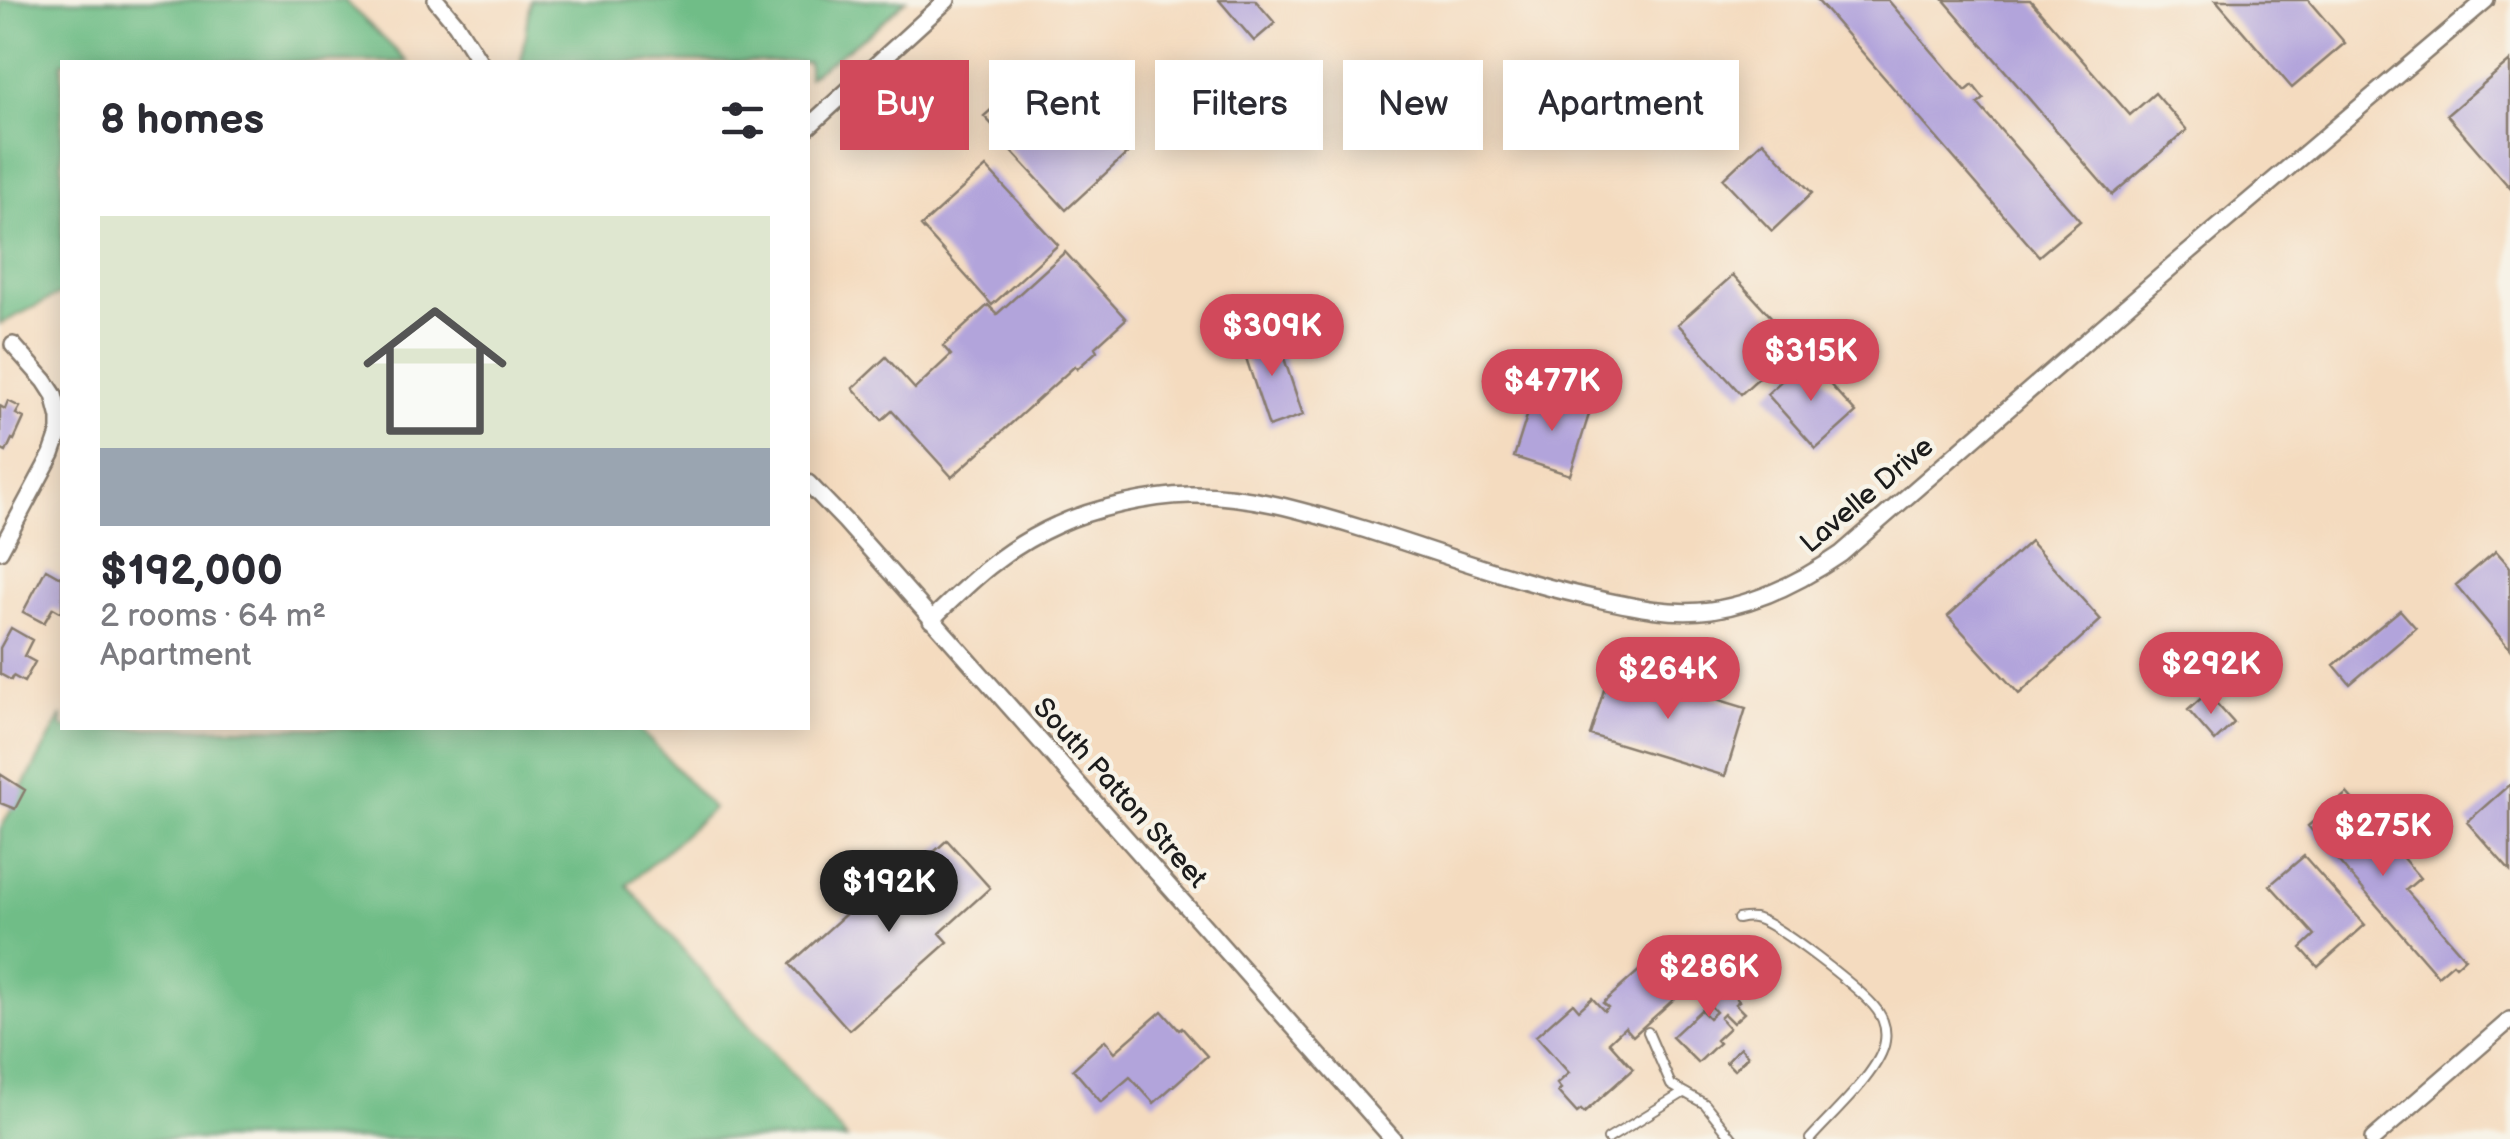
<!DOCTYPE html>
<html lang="en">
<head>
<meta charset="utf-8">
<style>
  :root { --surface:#fff; --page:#f7f7f7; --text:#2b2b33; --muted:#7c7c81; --accent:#d1495b }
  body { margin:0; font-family:"Balsamiq Sans",sans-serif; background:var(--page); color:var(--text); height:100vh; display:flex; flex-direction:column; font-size:38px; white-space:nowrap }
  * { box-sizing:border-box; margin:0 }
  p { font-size:32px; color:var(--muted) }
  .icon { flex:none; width:55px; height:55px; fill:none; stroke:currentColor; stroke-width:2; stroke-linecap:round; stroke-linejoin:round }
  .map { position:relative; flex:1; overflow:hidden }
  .side { position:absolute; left:60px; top:60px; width:750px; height:670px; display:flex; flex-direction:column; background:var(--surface); border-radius:0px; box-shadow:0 5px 25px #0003 }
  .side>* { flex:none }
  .banner { position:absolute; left:840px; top:60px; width:950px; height:90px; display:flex; gap:20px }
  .price { position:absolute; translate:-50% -85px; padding:0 22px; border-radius:35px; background:var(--accent); color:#fff; font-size:32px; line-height:65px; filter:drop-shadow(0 2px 5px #0008) }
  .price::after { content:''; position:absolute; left:50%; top:60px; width:30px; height:22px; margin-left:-15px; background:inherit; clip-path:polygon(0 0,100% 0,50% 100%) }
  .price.on { background:#222; color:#fff }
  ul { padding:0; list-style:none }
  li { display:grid; align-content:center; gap:20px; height:530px; padding:0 40px }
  li span { display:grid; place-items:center; height:310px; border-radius:0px; color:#555 }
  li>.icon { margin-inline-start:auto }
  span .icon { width:180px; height:180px; fill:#fffc; stroke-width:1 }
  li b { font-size:42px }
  h2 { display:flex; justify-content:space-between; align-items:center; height:120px; padding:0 40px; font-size:42px }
  .pill { padding:0 35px; border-radius:0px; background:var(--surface); box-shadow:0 5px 25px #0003; font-size:35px; line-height:90px }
  .pill.on { background:var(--accent); color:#fff }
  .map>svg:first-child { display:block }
  .forest { fill:#6fbd87; stroke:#466c52; stroke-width:2.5 }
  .building { fill:#b2a4db }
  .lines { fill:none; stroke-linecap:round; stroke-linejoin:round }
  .service-casing { stroke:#887c6e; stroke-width:12 }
  .minor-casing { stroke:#887c6e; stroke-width:20 }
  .service { stroke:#fff; stroke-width:8 }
  .minor { stroke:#fff; stroke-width:15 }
  .labels { text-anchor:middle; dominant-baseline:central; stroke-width:9; stroke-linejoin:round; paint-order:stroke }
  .street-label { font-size:28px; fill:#1c1c1c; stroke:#f7f3e8 }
</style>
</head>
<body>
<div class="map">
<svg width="2510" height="1139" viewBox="0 0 2510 1139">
  <rect width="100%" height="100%" fill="#f7f3e8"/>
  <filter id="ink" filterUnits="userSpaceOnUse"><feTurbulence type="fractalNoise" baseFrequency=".01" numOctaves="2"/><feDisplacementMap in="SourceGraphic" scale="20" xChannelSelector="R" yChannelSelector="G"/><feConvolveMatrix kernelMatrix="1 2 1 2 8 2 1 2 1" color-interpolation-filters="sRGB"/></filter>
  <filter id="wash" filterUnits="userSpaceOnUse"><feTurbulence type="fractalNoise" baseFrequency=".0048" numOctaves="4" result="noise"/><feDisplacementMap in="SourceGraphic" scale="40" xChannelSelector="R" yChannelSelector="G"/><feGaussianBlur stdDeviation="2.25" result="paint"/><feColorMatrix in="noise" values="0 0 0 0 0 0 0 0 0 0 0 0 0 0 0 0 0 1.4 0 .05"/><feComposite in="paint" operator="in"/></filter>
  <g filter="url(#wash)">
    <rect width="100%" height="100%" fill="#f4dbbf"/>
    <!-- forest -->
    <path class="forest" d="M0,0h344l64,62h-346v231l-62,31z
      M530,0h376l-35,32 -63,45v-15h-287z
      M62,715v13h577l74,81 -86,76 220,254h-847v-309z"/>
    <g id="blocks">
      <!-- building -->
      <path class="building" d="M1219,0h36l20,23 -21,18z
        M1817,0h71l78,91 7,-6 11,14 -6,5 102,117 -41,35z
        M1944,0h86l100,115 25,-22 32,37 -75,65z
        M2216,0h92l37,43 -53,45z
        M2510,61v127l-63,-73z
        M1044,62l25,26 3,-3 59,65 -65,60 -60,-65 3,-2 -25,-27 25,-22 -5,-5 12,-10 4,5z
        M1763,141l49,52 -40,38 -49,-52z
        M986,167l72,78 -66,60 -71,-79z
        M1065,252l61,67 -31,28 2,4 -20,18 -2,-3 -123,111 -60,-66 -10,9 -29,-32 33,-31 29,32 36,-34 -8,-9 45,-41 9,9z
        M1733,275l63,69 -55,50 -63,-70z
        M1275,331l28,84 -34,12 -28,-84z
        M1806,358l50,55 -40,36 -49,-55z
        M1534,394l56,17 -20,64 -56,-18z
        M8,401l12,6 -4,7 8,4 -10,22 -2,-1 -6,13 -6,-3v-43l5,3z
        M2030,541l71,79 -82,74 -71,-78z
        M2496,551l14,16v82l-54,-64z
        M46,569l16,9v35l-9,-5 -9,15 -21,-11z
        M2400,610l16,18 -66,56 -16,-19z
        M11,628l21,12 -8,16 11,6 -11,20 -11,-6 -2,4 -11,-6v-26z
        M1611,667l135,41 -21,68 -135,-41z
        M2207,693l27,30 -19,18 -27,-31z
        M0,774l25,16 -10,19 -15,-6z
        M2510,784v87l-43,-49z
        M2347,793l73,85 -14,12 59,68 -9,8 -3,-3 -15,13 -130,-150z
        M947,840l43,48 -50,45 8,9 -99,88 -59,-66 99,-89 9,10z
        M2304,856l61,69 -47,42 -17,-19 14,-13 -45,-50z
        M1672,941l30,33 -69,62 -8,-9 -16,15 24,27 -49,44 -3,-3 -4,3 -19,-21 3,-3 -4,-5 12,-11 -33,-37 37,-33 6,7 13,-12 12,13 4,-4 -5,-4z
        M1714,974l25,27 -4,3 9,9 -11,10 -9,-9 -4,4 9,10 -13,12 3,3 -21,20 -26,-26 29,-27 8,8 7,-6 -20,-21z
        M1162,1011l17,19 3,-2 25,28 -53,47 -24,-26 -29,25 -28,-33 32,-29 10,12z
        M1740,1047l8,9 -14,14 -8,-8z"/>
    </g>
  </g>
  <g filter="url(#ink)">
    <use href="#blocks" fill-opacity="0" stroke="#887c6e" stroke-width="2.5"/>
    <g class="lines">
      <defs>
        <path id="service" d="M1738,919c5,-1 11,-2 16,-1 22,4 103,69 119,87 9,10 14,23 12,36 -4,30 -54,74 -75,98
          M1648,1032l23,53 34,19 28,35
          M1608,1139l75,-46"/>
        <path id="minor" d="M436,0l20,24 24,38
          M808,127l139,-127
          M808,483l37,38 548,618
          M0,551l52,-97 8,-23v-13l-6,-23 -9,-14 -32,-36
          M931,620c40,-39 74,-72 126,-95 36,-17 93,-29 133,-30 58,-1 115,16 170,33 74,23 148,51 224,68 42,9 84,20 127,14 48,-7 91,-29 130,-56l335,-291 310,-263
          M2373,1139l137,-119"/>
      </defs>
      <!-- service casing -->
      <use href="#service" class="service-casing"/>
      <!-- minor casing -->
      <use href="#minor" class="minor-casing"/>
      <!-- service -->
      <use href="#service" class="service"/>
      <!-- minor -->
      <use href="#minor" class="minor"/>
    </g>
  </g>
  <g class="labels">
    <!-- street labels -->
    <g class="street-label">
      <text transform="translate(1867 495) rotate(-40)">Lavelle Drive</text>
      <text transform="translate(1120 793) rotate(48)">South Patton Street</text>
    </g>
  </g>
</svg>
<b class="price" style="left:1272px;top:379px">$309K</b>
<b class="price" style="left:1811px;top:404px">$315K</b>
<b class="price" style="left:1552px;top:434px">$477K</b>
<b class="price" style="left:2211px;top:717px">$292K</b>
<b class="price" style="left:1668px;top:722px">$264K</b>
<b class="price" style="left:2383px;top:879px">$275K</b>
<b class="price on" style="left:889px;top:935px">$192K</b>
<b class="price" style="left:1709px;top:1020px">$286K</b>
<div class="banner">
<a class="pill on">Buy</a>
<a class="pill">Rent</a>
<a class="pill">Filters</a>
<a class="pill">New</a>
<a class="pill">Apartment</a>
</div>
<section class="side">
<h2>8 homes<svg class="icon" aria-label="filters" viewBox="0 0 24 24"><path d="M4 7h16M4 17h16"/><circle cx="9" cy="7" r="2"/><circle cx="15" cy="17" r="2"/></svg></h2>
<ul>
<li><span style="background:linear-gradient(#dfe7d0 75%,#9aa5b1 0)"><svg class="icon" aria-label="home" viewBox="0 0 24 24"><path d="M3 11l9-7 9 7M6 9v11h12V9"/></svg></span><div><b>$192,000</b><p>2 rooms · 64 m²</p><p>Apartment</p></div></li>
</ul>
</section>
</div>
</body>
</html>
